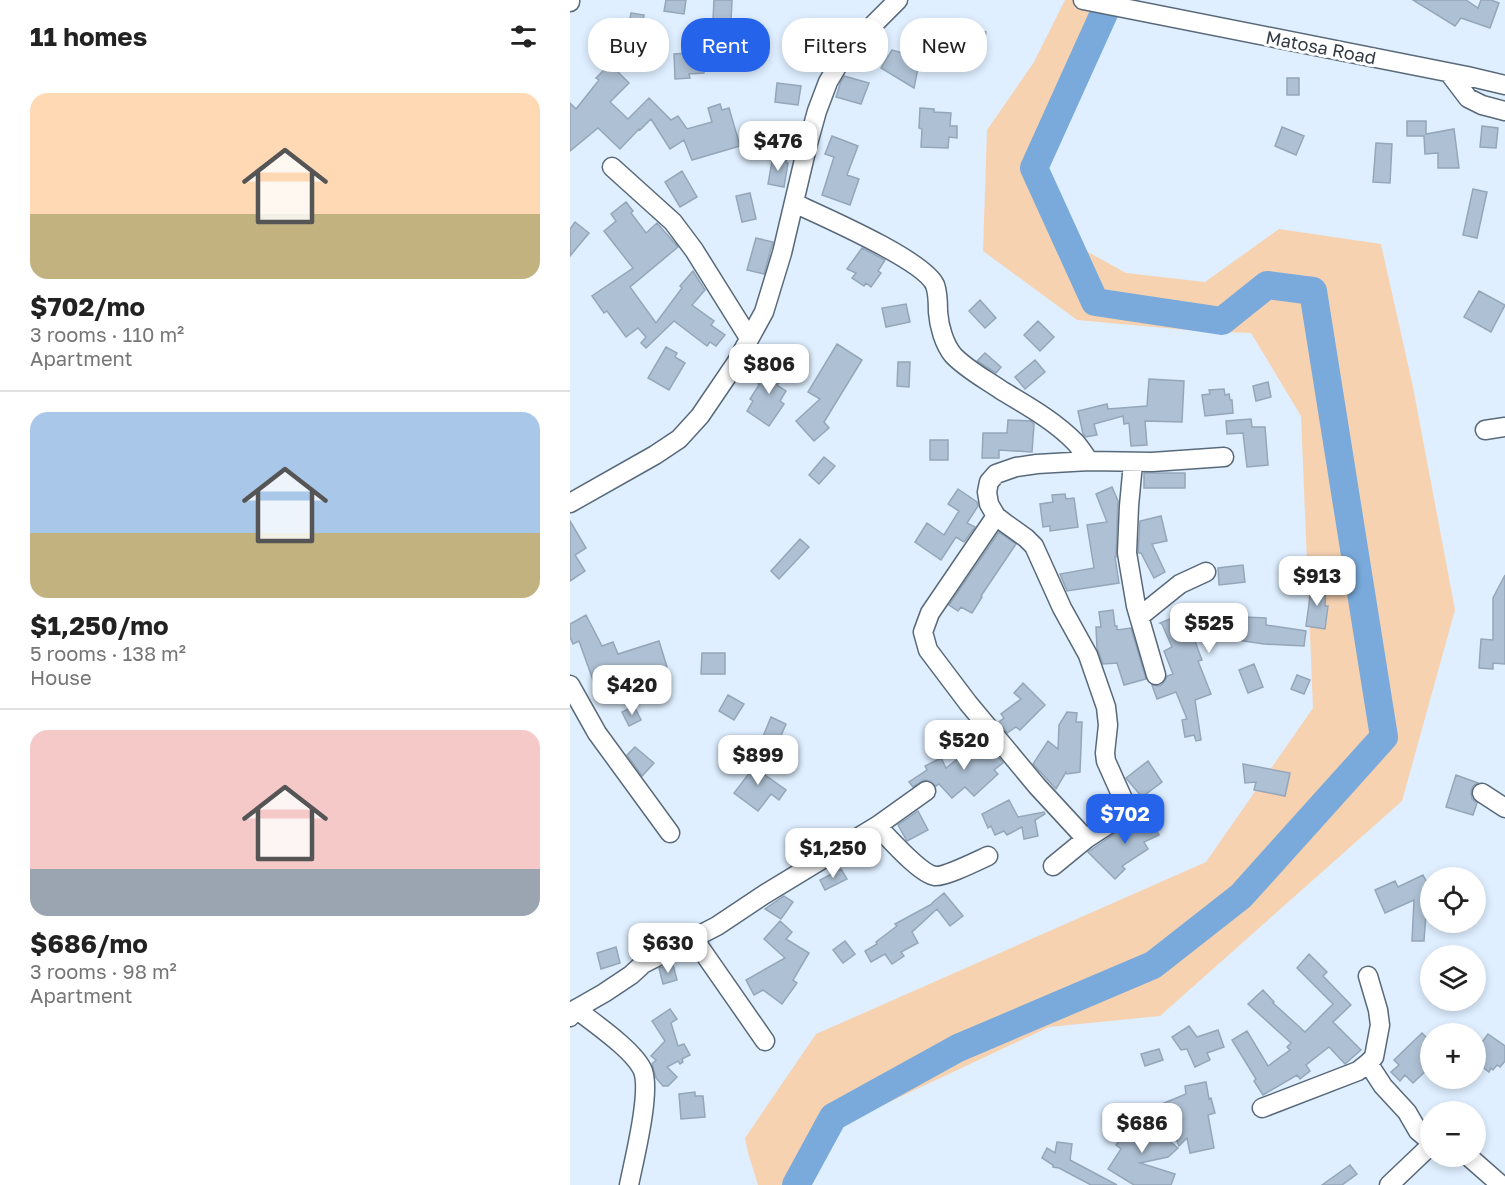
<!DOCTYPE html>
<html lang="en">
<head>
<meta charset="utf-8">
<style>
  :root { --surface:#fff; --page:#f2f2f2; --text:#222; --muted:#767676; --line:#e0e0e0; --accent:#2563eb }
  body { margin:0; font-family:"Golos Text",sans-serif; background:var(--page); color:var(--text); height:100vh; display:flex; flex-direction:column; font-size:22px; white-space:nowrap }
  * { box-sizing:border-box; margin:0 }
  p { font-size:20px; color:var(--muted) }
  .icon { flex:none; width:33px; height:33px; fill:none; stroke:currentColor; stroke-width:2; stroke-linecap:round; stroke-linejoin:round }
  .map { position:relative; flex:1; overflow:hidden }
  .side { display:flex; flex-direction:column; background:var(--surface); width:570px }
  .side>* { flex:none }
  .hud { position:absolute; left:18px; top:18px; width:570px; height:54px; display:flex; gap:12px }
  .buttons { position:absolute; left:850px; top:867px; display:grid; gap:12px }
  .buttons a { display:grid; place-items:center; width:66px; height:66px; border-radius:50%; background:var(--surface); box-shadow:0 3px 9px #0003; font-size:30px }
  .price { position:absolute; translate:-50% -51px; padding:0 14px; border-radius:12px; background:#fff; color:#222; font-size:20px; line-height:39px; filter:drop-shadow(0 2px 3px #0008) }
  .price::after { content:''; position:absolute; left:50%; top:36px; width:18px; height:14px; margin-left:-9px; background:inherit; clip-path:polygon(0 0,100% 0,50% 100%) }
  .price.selected { background:var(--accent); color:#fff }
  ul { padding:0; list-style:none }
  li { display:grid; align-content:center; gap:12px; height:318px; padding:0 30px }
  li+li { border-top:2px solid var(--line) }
  li span { display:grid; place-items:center; height:186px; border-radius:18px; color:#555 }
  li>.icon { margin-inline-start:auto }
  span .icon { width:108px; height:108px; fill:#fffc; stroke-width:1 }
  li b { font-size:26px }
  h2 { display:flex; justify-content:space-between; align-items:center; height:72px; padding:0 30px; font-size:26px }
  .chip { padding:0 21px; border-radius:24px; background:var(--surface); box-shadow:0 3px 9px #0003; font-size:21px; line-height:54px }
  .chip.selected { background:var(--accent); color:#fff }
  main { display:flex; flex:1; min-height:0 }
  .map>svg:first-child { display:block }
  .green { fill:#f6d2b1 }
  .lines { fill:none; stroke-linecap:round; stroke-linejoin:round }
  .river { stroke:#79aadb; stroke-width:28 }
  .building { fill:#aec1d4; stroke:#94a6b9; stroke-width:1.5 }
  .minor-casing { stroke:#58697a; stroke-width:21 }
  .minor { stroke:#fff; stroke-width:18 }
  .labels { text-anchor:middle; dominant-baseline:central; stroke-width:6; stroke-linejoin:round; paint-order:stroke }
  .street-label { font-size:18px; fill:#323a42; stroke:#fff }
</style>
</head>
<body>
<main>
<section class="side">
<h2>11 homes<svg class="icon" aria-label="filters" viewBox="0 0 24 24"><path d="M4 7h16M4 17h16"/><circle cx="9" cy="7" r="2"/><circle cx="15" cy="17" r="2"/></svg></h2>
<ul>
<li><span style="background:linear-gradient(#ffd9b3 65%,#c2b280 0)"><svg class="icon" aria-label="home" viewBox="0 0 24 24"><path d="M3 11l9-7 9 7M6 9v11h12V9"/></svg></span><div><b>$702/mo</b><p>3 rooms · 110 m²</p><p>Apartment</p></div></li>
<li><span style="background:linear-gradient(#a9c7e8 65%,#c2b280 0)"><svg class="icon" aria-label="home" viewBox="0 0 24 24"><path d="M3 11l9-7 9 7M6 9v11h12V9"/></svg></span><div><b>$1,250/mo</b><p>5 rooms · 138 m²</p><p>House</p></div></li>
<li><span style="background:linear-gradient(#f6c9c9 75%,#9aa5b1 0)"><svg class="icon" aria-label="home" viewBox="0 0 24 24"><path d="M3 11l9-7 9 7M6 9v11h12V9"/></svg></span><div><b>$686/mo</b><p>3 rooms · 98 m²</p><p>Apartment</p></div></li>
</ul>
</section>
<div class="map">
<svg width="935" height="1185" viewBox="0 0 935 1185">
  <rect width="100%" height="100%" fill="#dfefff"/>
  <!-- green -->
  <path class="green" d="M495,0h53l-50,78 -32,69 43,100 47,26 79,9 74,-53 102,15 32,143 42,223 -53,191 -242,215 -111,11 -200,94 -47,34 10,30h-54l-10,-32 -3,-15 71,-104 390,-172 107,-154 -12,-292 -50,-83 -53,-2 -121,-11 -94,-69 4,-121 47,-68z"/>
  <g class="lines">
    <!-- river -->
    <path class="river" d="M226,1185l37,-68 125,-69 195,-83 88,-69 143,-159 -71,-446 -46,-6 -45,36 -127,-19 -61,-134 76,-168"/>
  </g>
  <!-- building -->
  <path class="building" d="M96,0h20l-2,14 -20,-3z
    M144,0h18l-1,21 -18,-1z
    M843,0h53l12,8 3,-8h10l8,3 -9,25 -29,-10 -6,8z
    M61,13l13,2 -3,17 -13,-2z
    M228,22l40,4 -2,18 -26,-4v-3l-12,-1z
    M395,29l21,3 -3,19 -21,-2z
    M150,43h27v14h-27z
    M322,50l28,8 -6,30 -33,-20z
    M132,52l2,21 -15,1 1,4 -15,1 -1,-25z
    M40,64l19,19 -19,19 18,17 21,-21 22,22 7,-4 9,13 25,-7 -4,-14 12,-4 2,6 7,-2 11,38 -48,14 -8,-20 -14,9 -19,-30 -11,11 -1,-1 -19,20 -22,-21 -28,23v-48l6,6 23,-29 -3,-2z
    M274,76l25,7 -8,21 -25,-7 4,-13z
    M717,78h12v17h-12z
    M207,83l24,3 -3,19 -23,-3z
    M350,108l14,1v3l17,1 -1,13h7v12l-8,-1 -1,11 -27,-1 1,-18 -3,-1z
    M837,121h19v13l28,-5 5,39h-21v-15l-13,1 -1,-18h-17z
    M912,126l16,2 -2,20 -16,-1z
    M712,127l22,9 -8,19 -21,-9z
    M262,136l26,10 -11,29 12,4 -9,26 -28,-10 12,-38 -9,-3z
    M806,143l16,1 -2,39 -17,-1z
    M203,156l14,3 -1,4h2l-4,24 -16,-3z
    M112,171l15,26 -17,10 -15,-25z
    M903,189l14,3 -10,46 -14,-3z
    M180,193l6,26 -14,3 -6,-26z
    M56,202l7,9 -2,2 15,20 11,-10 21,24 -48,40 26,36 26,-35 -2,-2 13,-15 12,19 -13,15 22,16 -3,4 14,10 -9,11 -6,-4 -3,4 -33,-25 -28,27 -5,-5 5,-6 -8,-9 -12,9 -19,-26 -3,2 -12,-17 41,-28 -29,-37 12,-10 -5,-7z
    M5,222l14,11 -19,23v-27z
    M186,238l17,4 -9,32 -17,-4z
    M292,248l23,12 -7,11 3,2 -10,14 -5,-4 -2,3 -12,-8 4,-5 -9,-4z
    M909,291l26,14 -14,27 -27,-15z
    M410,300l16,18 -11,10 -16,-17z
    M336,304l4,18 -24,5 -4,-19z
    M468,321l16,16 -14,14 -16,-16z
    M267,344l25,16 -38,62 5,6 -15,13 -18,-20 24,-22 -12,-7z
    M96,347l11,6 -2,4 10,6 -16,27 -21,-12z
    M415,353l16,14 -5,6 -19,-12z
    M465,360l10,12 -20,17 -10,-12z
    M202,362l17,10 -12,13 9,6 -6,10 4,3 -15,22 -22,-15 6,-10 -3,-2 9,-14 -1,-1z
    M328,362h12l-1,25 -12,-1z
    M579,379l35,2 -2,41 -37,-1 2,24 -16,1 -2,-23 -5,1 -1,-8 -29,8 3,11 -11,2 -3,-3 -5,-23 29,-7 1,5 39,-3z
    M698,382l3,15 -15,4 -3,-15z
    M654,389l1,6 4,-1 1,6h2l1,13 -28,3 -3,-21 8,-1 -1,-4z
    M681,419l1,8h13l3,38 -21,2 -4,-34 -16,1 -1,-13z
    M438,420l23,1 3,3 -2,28 -33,-2v8h-17l1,-25h24z
    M360,440h18v20h-18z
    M254,457l11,9 -16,18 -10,-9z
    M574,473h41v15h-41z
    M542,487l6,14 -2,56h-1l4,26 -52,8 -7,-17 34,-6 -7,-43 20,-3 -11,-28z
    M388,489l19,13 1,4 -11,17 8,4 -11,15 -8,-5 -15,23 -26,-18 12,-19 17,12 15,-24 -11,-7z
    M495,494l1,5 8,-1 4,29 -28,4v-5l-7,1 -3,-23 13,-2 -1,-7z
    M591,516l6,25 -15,3 13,28 -11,6 -13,-25h-3l2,-32z
    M0,521l16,27 -11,7 10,16 -15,10z
    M429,532l17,12 -35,52 1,1 -10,16 -11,-6 -3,4 -9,-6z
    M230,539l9,8 -30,32 -8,-8z
    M673,565l2,17 -26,3 -1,-17z
    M935,575v89l-12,-1v6l-14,-1 2,-29 12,1v-42z
    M742,582l14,1 -1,23h3l-3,23 -19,-3z
    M627,608l24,3 -1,5 46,2v7l40,6 -2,15 -40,-2 -33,-5v-5l-41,-6 12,32 -4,1 13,33 -16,6 6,40 -5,1 -2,-6 -9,2 -3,-17 5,-1 -11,-27 -19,7 -5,-14 8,1 4,-4 3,-6 6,-2 -9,-23 8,-4 -10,-23 -2,-1z
    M543,610l2,16h2v4l14,-2 15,51 -22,6 -7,-22 -14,1 -6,-16 -1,-21h5l-2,-15z
    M16,615l16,31 11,-4 5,12 41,-13 8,26 -42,12 1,2 -17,6 -1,-4 -4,2 -3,-8 -8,3 -14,-39 -6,3 -3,-7v-13z
    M132,653h23v21h-24z
    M684,664l9,23 -15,6 -9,-23z
    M727,675l13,5 -6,14 -13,-5z
    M453,683l22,22 -25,25 -4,-3 -9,6 -8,-11 5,-4 -3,-4 20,-15 -7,-6z
    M158,695l16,9 -10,16 -15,-9z
    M64,706l7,14 -12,6 -7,-14z
    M497,712l10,1 -1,9h6l-2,50 -13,2 -1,-2 -10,17 -23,-25 15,-23 10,8 1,-24z
    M201,717l15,7 -9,21 -15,-6z
    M411,737l22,26 -9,7 4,4 -24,22 -9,-9 -13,11 -13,-14 -3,2 -6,-5 -6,-1 -11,7 -4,-5 18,-12 -2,-4 16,-8 5,10 32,-25 -1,-2z
    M65,747l19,16 -12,13 -15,-21z
    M181,754l12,8 -5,8 28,20 -7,10 -8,-6 -13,17 -24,-18 17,-22 -8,-5z
    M578,761l14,21 -20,15 -16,-19z
    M673,764l47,9 -5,23 -31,-6 2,-8 -11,1z
    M886,775l22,8 -5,3 -2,6 1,7 5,4 -4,12 -27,-8z
    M439,800l9,17 26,-5 1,2 -10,6 3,16 -14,3 -2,-12 -15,8 -3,-4 -9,4 -4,-9 -3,2 -6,-14z
    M348,811l10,19 -21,11 -9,-16z
    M577,811l12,24 -15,7 4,7 -26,17 3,3 -10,10 -27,-27 35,-24 6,-8z
    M271,869l6,10 -22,11 -5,-10z
    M853,875l8,15v9l-4,2 -3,40h-12l2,-41 -29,13 -10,-23 20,-9 3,6z
    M374,893l19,23 -13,10 -13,-17 -25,23 6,11 -17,9 3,4 -12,8 -7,-10 -14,8 -6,-11 12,-7 -1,-2 21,-16 -2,-2 37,-20v-1z
    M214,896l9,6 -12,17 -16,-10z
    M210,921l12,11 -6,7 23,14 -16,27 4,3 -15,21 -19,-14 -9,5 -8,-15 39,-22 -21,-19z
    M275,941l10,13 -12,9 -10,-13z
    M46,947l4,16 -19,6 -4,-16z
    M739,954l18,18 -4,4 28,29 -18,17 28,28 -16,14 -16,-17 -23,18 4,6 -10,8 -3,-4 -34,20 -9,-14 2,-2 -24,-39 15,-9 21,35 22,-16 -3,-3 4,-4 -43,-39 15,-14 11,12 -1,1 32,29 28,-28 -36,-36z
    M103,965l4,15 -14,4 -4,-16z
    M100,1009l7,10 -6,4 7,23 6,-2 6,11 -8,4 1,3 -3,2 -2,-3 -11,6 10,10 -9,9h-5l-7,-8 -4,-14 4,-4 -5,-4 14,-15 -13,-20z
    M619,1026l8,11 21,-7 6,17 -17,6 3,7 -15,7 -8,-18 -6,1 -9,-13z
    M852,1033l9,9v24l-18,17 -8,-8 -5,6 -9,-9 8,-7 -5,-5z
    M918,1034l17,12v15l-5,6 -3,-2 -4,5 -2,-2 -2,4 -13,-10v-12z
    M589,1049l4,11 -18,6 -4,-12z
    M636,1082l3,17 2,-1 4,15 -7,2 6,33 -24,5 -3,-15 -8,8 -17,-42 24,-10 -1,-8z
    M125,1092v4h8l2,21 -24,2 -2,-25z
    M562,1111l46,37 -10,9 -28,6 35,11 -4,11h-37l-26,-16 13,-20 -5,-4 4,-5 -3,-2 9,-11 -4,-3z
    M487,1142l15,2 -2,16 47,25h-26l-32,-17 -6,-1v-2l-11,-7 5,-10 8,5z
    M780,1165l7,9 -15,11h-20z"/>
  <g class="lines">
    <defs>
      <path id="minor" d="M513,0l384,76 38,9
        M0,2v-2
        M879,73l19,25 14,7 23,6
        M42,167l61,55 21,28 55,88
        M224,203c28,13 130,57 141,82 3,8 3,18 3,27 1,14 6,32 15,43 13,14 32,24 48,35 25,15 54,31 75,53 5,6 9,12 13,18
        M915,430l20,-3
        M563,463l-4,43 -2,47 9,53 20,69
        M0,503l85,-48 24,-16 21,-23 36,-53 28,-51 18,-59 25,-106 10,-36 11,-29 13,-22 19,-22 38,-38
        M426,516l-66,97 -7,19 5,18 40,53 69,83 49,53
        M569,617l41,-33 26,-12
        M0,685l27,48 73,100
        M912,793l23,15
        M307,826c12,12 43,48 58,50 10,1 42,-15 53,-20
        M483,866l33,-27 31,-20 6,-12v-8l-17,-38 -1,-8 3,-28 -2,-18 -18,-52 -26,-47 -28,-62 -8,-8 -21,-15 -9,-7 -7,-12 -2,-12 2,-10 7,-8 20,-7 21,-3 52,-3 63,1 72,-5
        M124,939l71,102
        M798,976l10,34 2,15 -6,32 -6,6 15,23 24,26 11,19 13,11
        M6,1009c18,14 59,42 67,62 8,22 -9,89 -14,114
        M0,1017l6,-8 28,-16 27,-18 12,-11 74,-38 48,-32 112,-68 49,-35
        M692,1108l96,-37 10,-8
        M898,1156l33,29
        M819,1185l42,-40"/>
    </defs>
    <!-- minor casing -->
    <use href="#minor" class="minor-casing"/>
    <!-- minor -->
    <use href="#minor" class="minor"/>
  </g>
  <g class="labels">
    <!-- street labels -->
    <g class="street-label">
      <text transform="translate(751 47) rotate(11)">Matosa Road</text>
    </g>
  </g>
</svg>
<div class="buttons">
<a><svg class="icon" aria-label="locate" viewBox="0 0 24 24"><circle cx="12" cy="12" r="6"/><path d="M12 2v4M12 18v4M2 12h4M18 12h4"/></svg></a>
<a><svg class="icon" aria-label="layers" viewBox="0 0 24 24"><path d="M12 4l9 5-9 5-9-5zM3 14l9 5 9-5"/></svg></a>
<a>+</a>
<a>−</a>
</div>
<b class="price" style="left:208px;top:172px">$476</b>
<b class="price" style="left:199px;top:395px">$806</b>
<b class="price" style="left:747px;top:607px">$913</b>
<b class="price" style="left:639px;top:654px">$525</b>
<b class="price" style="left:62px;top:716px">$420</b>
<b class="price" style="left:394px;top:771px">$520</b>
<b class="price" style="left:188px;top:786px">$899</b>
<b class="price selected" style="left:555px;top:845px">$702</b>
<b class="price" style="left:263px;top:879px">$1,250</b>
<b class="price" style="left:98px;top:974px">$630</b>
<b class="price" style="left:572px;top:1154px">$686</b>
<div class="hud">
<a class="chip">Buy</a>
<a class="chip selected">Rent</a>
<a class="chip">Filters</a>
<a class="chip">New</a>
</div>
</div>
</main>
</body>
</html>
